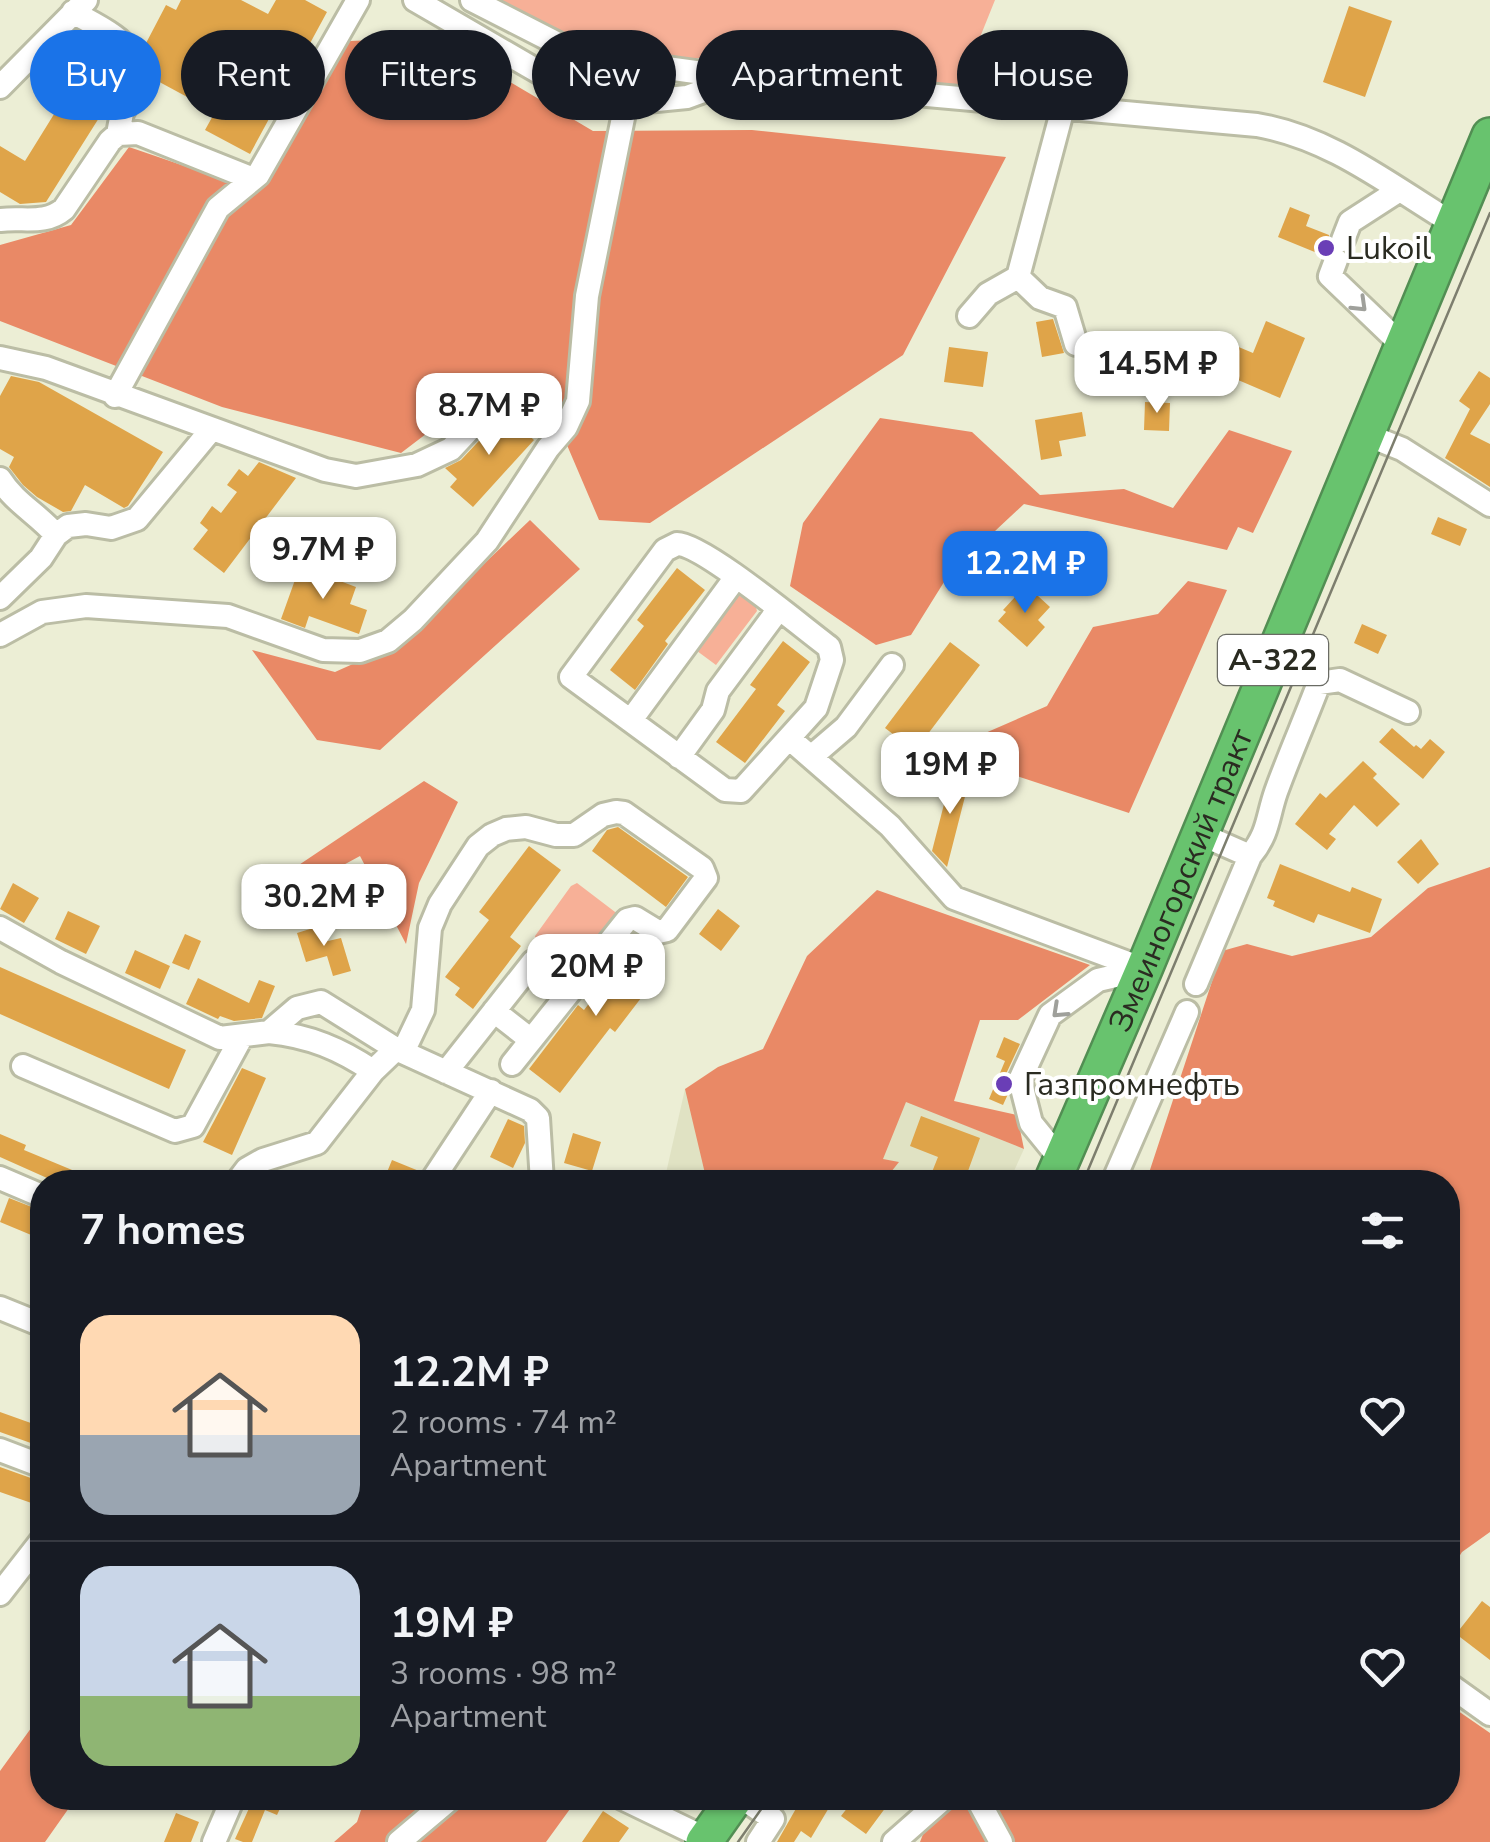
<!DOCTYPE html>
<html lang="en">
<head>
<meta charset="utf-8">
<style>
  :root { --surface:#171b24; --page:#242831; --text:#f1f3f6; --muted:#9ea1a6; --line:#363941; --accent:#1a73e8 }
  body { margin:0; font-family:"Nunito Sans",sans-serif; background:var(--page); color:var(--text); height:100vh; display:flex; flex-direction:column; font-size:38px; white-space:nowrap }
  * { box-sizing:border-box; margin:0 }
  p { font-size:32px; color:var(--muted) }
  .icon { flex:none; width:55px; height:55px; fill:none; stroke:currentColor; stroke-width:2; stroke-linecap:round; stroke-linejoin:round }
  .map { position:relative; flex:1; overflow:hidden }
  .panel { position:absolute; left:30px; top:1170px; width:1430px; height:640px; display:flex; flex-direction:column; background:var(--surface); border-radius:40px; box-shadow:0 2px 8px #0004 }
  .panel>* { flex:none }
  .guide { position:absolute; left:30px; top:30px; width:1430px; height:90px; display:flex; gap:20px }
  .price { position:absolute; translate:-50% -85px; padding:0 22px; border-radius:20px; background:#fff; color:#222; font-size:32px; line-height:65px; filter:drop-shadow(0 2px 5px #0008) }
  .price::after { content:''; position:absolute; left:50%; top:60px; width:30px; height:22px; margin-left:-15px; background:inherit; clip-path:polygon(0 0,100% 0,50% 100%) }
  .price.current { background:var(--accent); color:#fff }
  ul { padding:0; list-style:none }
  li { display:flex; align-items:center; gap:30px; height:250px; padding:0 50px }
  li+li { border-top:2px solid var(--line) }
  li span { display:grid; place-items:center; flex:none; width:280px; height:200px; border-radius:30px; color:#555 }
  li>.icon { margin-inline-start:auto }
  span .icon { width:120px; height:120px; fill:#fffc; stroke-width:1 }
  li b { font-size:42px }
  h2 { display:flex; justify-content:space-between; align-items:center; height:120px; padding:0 50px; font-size:42px }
  .tag { padding:0 35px; border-radius:45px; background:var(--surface); box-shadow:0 2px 8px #0004; font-size:35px; line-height:90px }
  .tag.current { background:var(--accent); color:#fff }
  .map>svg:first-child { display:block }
  .built { fill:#e0e2c3 }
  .green { fill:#f7b097 }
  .forest { fill:#e98966 }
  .building { fill:#dfa449 }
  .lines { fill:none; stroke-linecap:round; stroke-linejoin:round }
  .minor-casing { stroke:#bbbda5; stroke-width:28 }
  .highway-casing { stroke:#528e53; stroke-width:40 }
  .minor { stroke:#fff; stroke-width:22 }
  .highway { stroke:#68c36e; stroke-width:35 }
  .tram { stroke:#7d7e6e; stroke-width:2.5 }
  .oneway { stroke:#9fa09b }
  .poi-dot { fill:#6a3eb6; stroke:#fff; stroke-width:4 }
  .labels { text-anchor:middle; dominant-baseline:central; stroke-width:8; stroke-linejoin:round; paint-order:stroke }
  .shield { fill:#fff; stroke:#6a6b64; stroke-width:2.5 }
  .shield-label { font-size:30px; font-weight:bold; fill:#2a2b21 }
  .poi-label { font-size:32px; fill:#2a2b21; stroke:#fff; text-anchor:start }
  .street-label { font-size:32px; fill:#2a2b21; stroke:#fff }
</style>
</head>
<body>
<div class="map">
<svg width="1490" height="1842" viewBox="0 0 1490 1842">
  <rect width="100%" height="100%" fill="#eceed5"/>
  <!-- built -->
  <path class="built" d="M685,1089l221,12 118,48 -15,33h-345z"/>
  <!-- green -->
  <path class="green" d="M492,0h503l-35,87 -86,-8 -88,-21h-114l-80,-13z
    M738,595l17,9 2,7 -41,54 -23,-17 40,-51z
    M577,883l42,32 -53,67 -28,-22 -3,-24 36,-50z"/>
  <!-- forest -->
  <path class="forest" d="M436,38l157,93 159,-1 254,27 -103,198 -253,168 -51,-3 -38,-89 -8,-31 -64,-14 -88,67 -179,-46 -222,-86v-76l71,-20 58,-78 114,39 106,-145z
    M880,418l92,14 68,63 84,-6 49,19 56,-78 63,21 -39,82 -15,-6 -11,23 -203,-46 -75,70 -38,61 -35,10 -86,-59 13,-63z
    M530,520l50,49 -200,181 -63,-10 -65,-90 83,22 67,-30z
    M1188,581l39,9 -98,223 -158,-52 12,-27 64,-28 46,-79 65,-13z
    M424,781l34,21 -39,81 -13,61 -46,-88 -72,39 -19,-10z
    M1490,867v665l-28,20 -14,22v-392h-302l76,-231 25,-7 45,12 79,-19 57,-49z
    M877,890l213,75 -72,55h-38l-26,81 63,14 7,34 -118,-47 -23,57 16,3 -16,20h-176l-22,-93 33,-22 45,-18 44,-93z
    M1448,1704l42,29v109h-570l17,-44h511z
    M42,1713v85h34l-31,44h-45v-71z
    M365,1798h213l-32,44h-212l23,-20z"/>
  <!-- building -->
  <path class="building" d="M181,0h60l27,14 8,-14h29l22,12 -77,142 -45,-24 10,-18 -63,-34 -2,-19 -6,-12 22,-42 10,5z
    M1349,6l43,15 -27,76 -42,-15z
    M95,48l24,15 2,20 -75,119 -26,2 -20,-12v-46l25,15z
    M1290,207l20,8 -4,11 23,9 1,12 -8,8 -44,-18z
    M1053,319l11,34 -22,4 -6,-35z
    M1266,321l39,17 -25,60 -63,-27 12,-28 24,10z
    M949,347l39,5 -5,35 -39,-5z
    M1479,371l11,7v26l-20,30 20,10v43l-45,-29 25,-49 -11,-8z
    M11,376l28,6 124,70 -35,54 -4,2 -39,-23 -14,26 -8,1 -26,-15 -14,-12 -14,-18 5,-10 -14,-8v-53z
    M1145,402l25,1 -1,28 -25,-1z
    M499,408l35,32 -61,67 -23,-20 7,-8 -12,-11 16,-8 30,-32 3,-15z
    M1082,412l4,24 -27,5 3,15 -21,4 -6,-40z
    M259,462l37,16 -72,95 -31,-24 15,-19 -8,-7 12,-17 9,7 16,-21 -10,-7 12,-16 9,7z
    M1438,517l29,12 -7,17 -29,-12z
    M300,566l56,21 -6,17 17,6 -8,24 -50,-18 -4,12 -24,-9z
    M677,568l28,22 -40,51 3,3 -33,46 -25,-20 34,-44 -7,-6z
    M1026,585l24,22 -12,13 7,7 -18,20 -29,-26 8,-9 -3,-2z
    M1362,624l25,11 -9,19 -24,-11z
    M783,641l27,21 -33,43 8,6 -40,52 -29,-21 40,-53 -6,-4z
    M950,642l30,23 -65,86 -30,-23z
    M1392,728l22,19 2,-2 5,4 9,-10 15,13 -22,27 -44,-37z
    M1363,761l14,13 -4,4 27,26 -23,23 -23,-22 -25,29 7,5 -9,11 -32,-26 25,-31 6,5z
    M952,773l18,4 -23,90 -15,-16z
    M618,827l70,50 -22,30 -74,-56 15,-21z
    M1421,839l18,25 -21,20 -21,-22z
    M529,846l32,24 -51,67 11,9 -48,63 -18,-14 5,-7 -15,-11 44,-57 -10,-8z
    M1280,864l70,28 2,-5 30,12 -12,34 -52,-19 -4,9 -41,-17 2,-5 -8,-3z
    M13,883l26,15 -15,25 -24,-14z
    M718,909l22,17 -19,25 -22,-17z
    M68,911l32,15 -14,28 -31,-15z
    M323,925l5,16 13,-3 10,33 -18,5 -6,-20 -21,6 -9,-29z
    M185,934l16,7 -12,29 -17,-7z
    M634,945l30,23 -49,64 -5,-4 -50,65 -31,-24 49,-64 6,5z
    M135,950l35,16 -10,23 -35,-16z
    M0,967l186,83 -17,39 -169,-75z
    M198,978l51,25 10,-23 16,6 -13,32 -28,3 -14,-5 -2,3 -32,-15z
    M1004,1037l16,7 -14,30 2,20 -5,11 -14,-6 16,-38 -9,-4z
    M242,1068l24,10 -34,77 -29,-13z
    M921,1116l59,22 -16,44h-36l10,-25 -28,-11z
    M508,1119l16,7 1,17 -12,25 -23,-11z
    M573,1133l28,9 -9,29 -28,-8z
    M0,1134l26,11 -2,5 77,32h-45l-56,-25z
    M392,1160l27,11 -5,11h-31z
    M9,1198l33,13v11l-6,15 -36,-15z
    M0,1412l42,15v20l-42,-15z
    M0,1467l42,15 -2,24 -40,-14z
    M1482,1601l8,6v53l-34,-26z
    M248,1798h37l-8,17 -12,-5 -13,32h-9l-8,-3 16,-35 -4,-2z
    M802,1798h14l14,8 -19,32 -10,-7 -7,11h-17z
    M855,1798h17l14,9 -20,27 -25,-18z
    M603,1811l26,17 -10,14h-37z
    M176,1813l23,9 -8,20h-27z"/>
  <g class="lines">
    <defs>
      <path id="minor" d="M415,0l162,94 49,9 61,-6 49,-18
        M472,0l90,46 28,10 40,7 109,15 518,47c75,13 132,60 197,99
        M73,12c32,19 74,34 62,77
        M0,87l86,-87
        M118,134l4,-21 5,-9
        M0,220c24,-3 45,5 64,-11l46,-68 8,-7 20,-1 115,46
        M1343,240l7,-18 48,-31
        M1336,260l-6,16 73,70
        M1018,277l22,21 25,9 11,37
        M969,316l19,-22 30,-17 45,-169
        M0,358l46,10 279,102 31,6 61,-11 34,-16 29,-31
        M115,396l103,-188 40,-33 100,-175
        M1367,435l35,14 88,56
        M0,479c15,24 38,35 56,56
        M677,544c26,0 125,83 152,103l3,13 -16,48 -75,83 -16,-1 -154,-113 94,-127z
        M0,598l41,-40 15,-23 12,-9 18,-2 25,4 26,-9 74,-89
        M0,635l42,-23 44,-6 142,10 95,34 37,1 28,-10 25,-21 74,-79 61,-93 18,-21 12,-26 9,-105 39,-193
        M631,720l105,-143
        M790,739l100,87 64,72 190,71
        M679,757l34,-47 5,-19 60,-81
        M811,757l35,-30 46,-62
        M1200,834l50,22
        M0,928l61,34 159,76 49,-6 28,-24 24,-6 75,47
        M1196,984l54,-128c19,-23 17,-38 26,-64 13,-36 29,-72 43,-109l21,-3 68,32
        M494,1011l37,29
        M269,1032c41,4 71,17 104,39
        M403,1052l20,-42 7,-82 10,-24 38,-58 14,-11 14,-6 20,-2 30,8h18l29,-20 13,-3 8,1 78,55 4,10 -39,52 -9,2 -23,-14 -8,2 -115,144
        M23,1066l152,65 18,-5 48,-88
        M446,1072l87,-110
        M1061,1160l-30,-37 -11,-43 30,-65 48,-35 43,-10
        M0,1178l42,18
        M237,1182l10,-13 16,-9 54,-17 56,-72 23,-22 134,61 8,8 4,64
        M431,1182l60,-91
        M1113,1182l74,-170
        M0,1308l42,17
        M0,1450l42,16
        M0,1594l42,-54
        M1448,1684l42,30
        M622,1798l85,41
        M742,1798l31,21 -15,23
        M977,1798l24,44
        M214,1842l19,-44
        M399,1842l52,-44
        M894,1842l50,-44"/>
      <g id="highway">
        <path id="s1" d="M1052,1182l92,-213 346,-833"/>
        <path d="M704,1842l31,-44"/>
      </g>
    </defs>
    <!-- minor casing -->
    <use href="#minor" class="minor-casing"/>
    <!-- highway casing -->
    <use href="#highway" class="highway-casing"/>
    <!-- minor -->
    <use href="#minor" class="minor"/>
    <!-- highway -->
    <use href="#highway" class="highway"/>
    <!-- tram -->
    <path class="tram" d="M1083,1182l407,-969
      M738,1842l31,-44"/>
  </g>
  <!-- one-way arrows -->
  <defs><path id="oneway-chevron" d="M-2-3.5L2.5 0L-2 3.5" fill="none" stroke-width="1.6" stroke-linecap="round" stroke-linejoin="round" transform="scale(2.5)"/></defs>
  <g class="oneway">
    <use href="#oneway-chevron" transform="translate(1360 305) rotate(44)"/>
    <use href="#oneway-chevron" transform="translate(1059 1011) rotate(137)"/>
  </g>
  <!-- markers -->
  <g class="poi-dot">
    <circle cx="1326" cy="248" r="10"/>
    <circle cx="1004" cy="1084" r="10"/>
  </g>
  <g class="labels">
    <!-- shield labels -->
    <rect class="shield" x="1218" y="635" width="110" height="50" rx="8"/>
    <g class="shield-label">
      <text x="1273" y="660">А-322</text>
    </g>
    <!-- poi labels -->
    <g class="poi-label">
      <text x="1346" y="248">Lukoil</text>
      <text x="1024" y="1084">Газпромнефть</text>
    </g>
    <!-- street labels -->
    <g class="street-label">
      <text stroke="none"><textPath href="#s1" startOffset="328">Змеиногорский тракт</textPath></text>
    </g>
  </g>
</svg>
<b class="price" style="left:1157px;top:416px">14.5M ₽</b>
<b class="price" style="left:489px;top:458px">8.7M ₽</b>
<b class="price" style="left:323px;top:602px">9.7M ₽</b>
<b class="price current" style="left:1025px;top:616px">12.2M ₽</b>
<b class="price" style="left:950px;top:817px">19M ₽</b>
<b class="price" style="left:324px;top:949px">30.2M ₽</b>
<b class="price" style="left:596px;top:1019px">20M ₽</b>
<div class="guide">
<a class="tag current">Buy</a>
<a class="tag">Rent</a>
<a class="tag">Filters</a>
<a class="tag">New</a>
<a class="tag">Apartment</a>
<a class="tag">House</a>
</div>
<section class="panel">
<h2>7 homes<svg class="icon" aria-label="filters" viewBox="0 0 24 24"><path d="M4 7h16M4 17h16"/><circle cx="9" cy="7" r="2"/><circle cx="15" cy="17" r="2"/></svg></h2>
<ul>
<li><span style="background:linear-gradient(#ffd9b3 60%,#9aa5b1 0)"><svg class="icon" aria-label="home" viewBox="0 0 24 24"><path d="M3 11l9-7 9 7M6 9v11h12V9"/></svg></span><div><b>12.2M ₽</b><p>2 rooms · 74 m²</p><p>Apartment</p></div><svg class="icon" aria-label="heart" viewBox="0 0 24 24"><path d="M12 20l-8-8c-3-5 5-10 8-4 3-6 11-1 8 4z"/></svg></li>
<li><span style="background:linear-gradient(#c9d6e8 65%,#8fb573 0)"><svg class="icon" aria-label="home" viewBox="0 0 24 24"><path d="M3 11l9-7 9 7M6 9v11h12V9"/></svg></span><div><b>19M ₽</b><p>3 rooms · 98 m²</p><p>Apartment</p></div><svg class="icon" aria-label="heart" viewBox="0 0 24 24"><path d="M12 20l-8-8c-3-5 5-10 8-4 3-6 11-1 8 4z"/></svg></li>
</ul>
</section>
</div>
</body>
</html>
